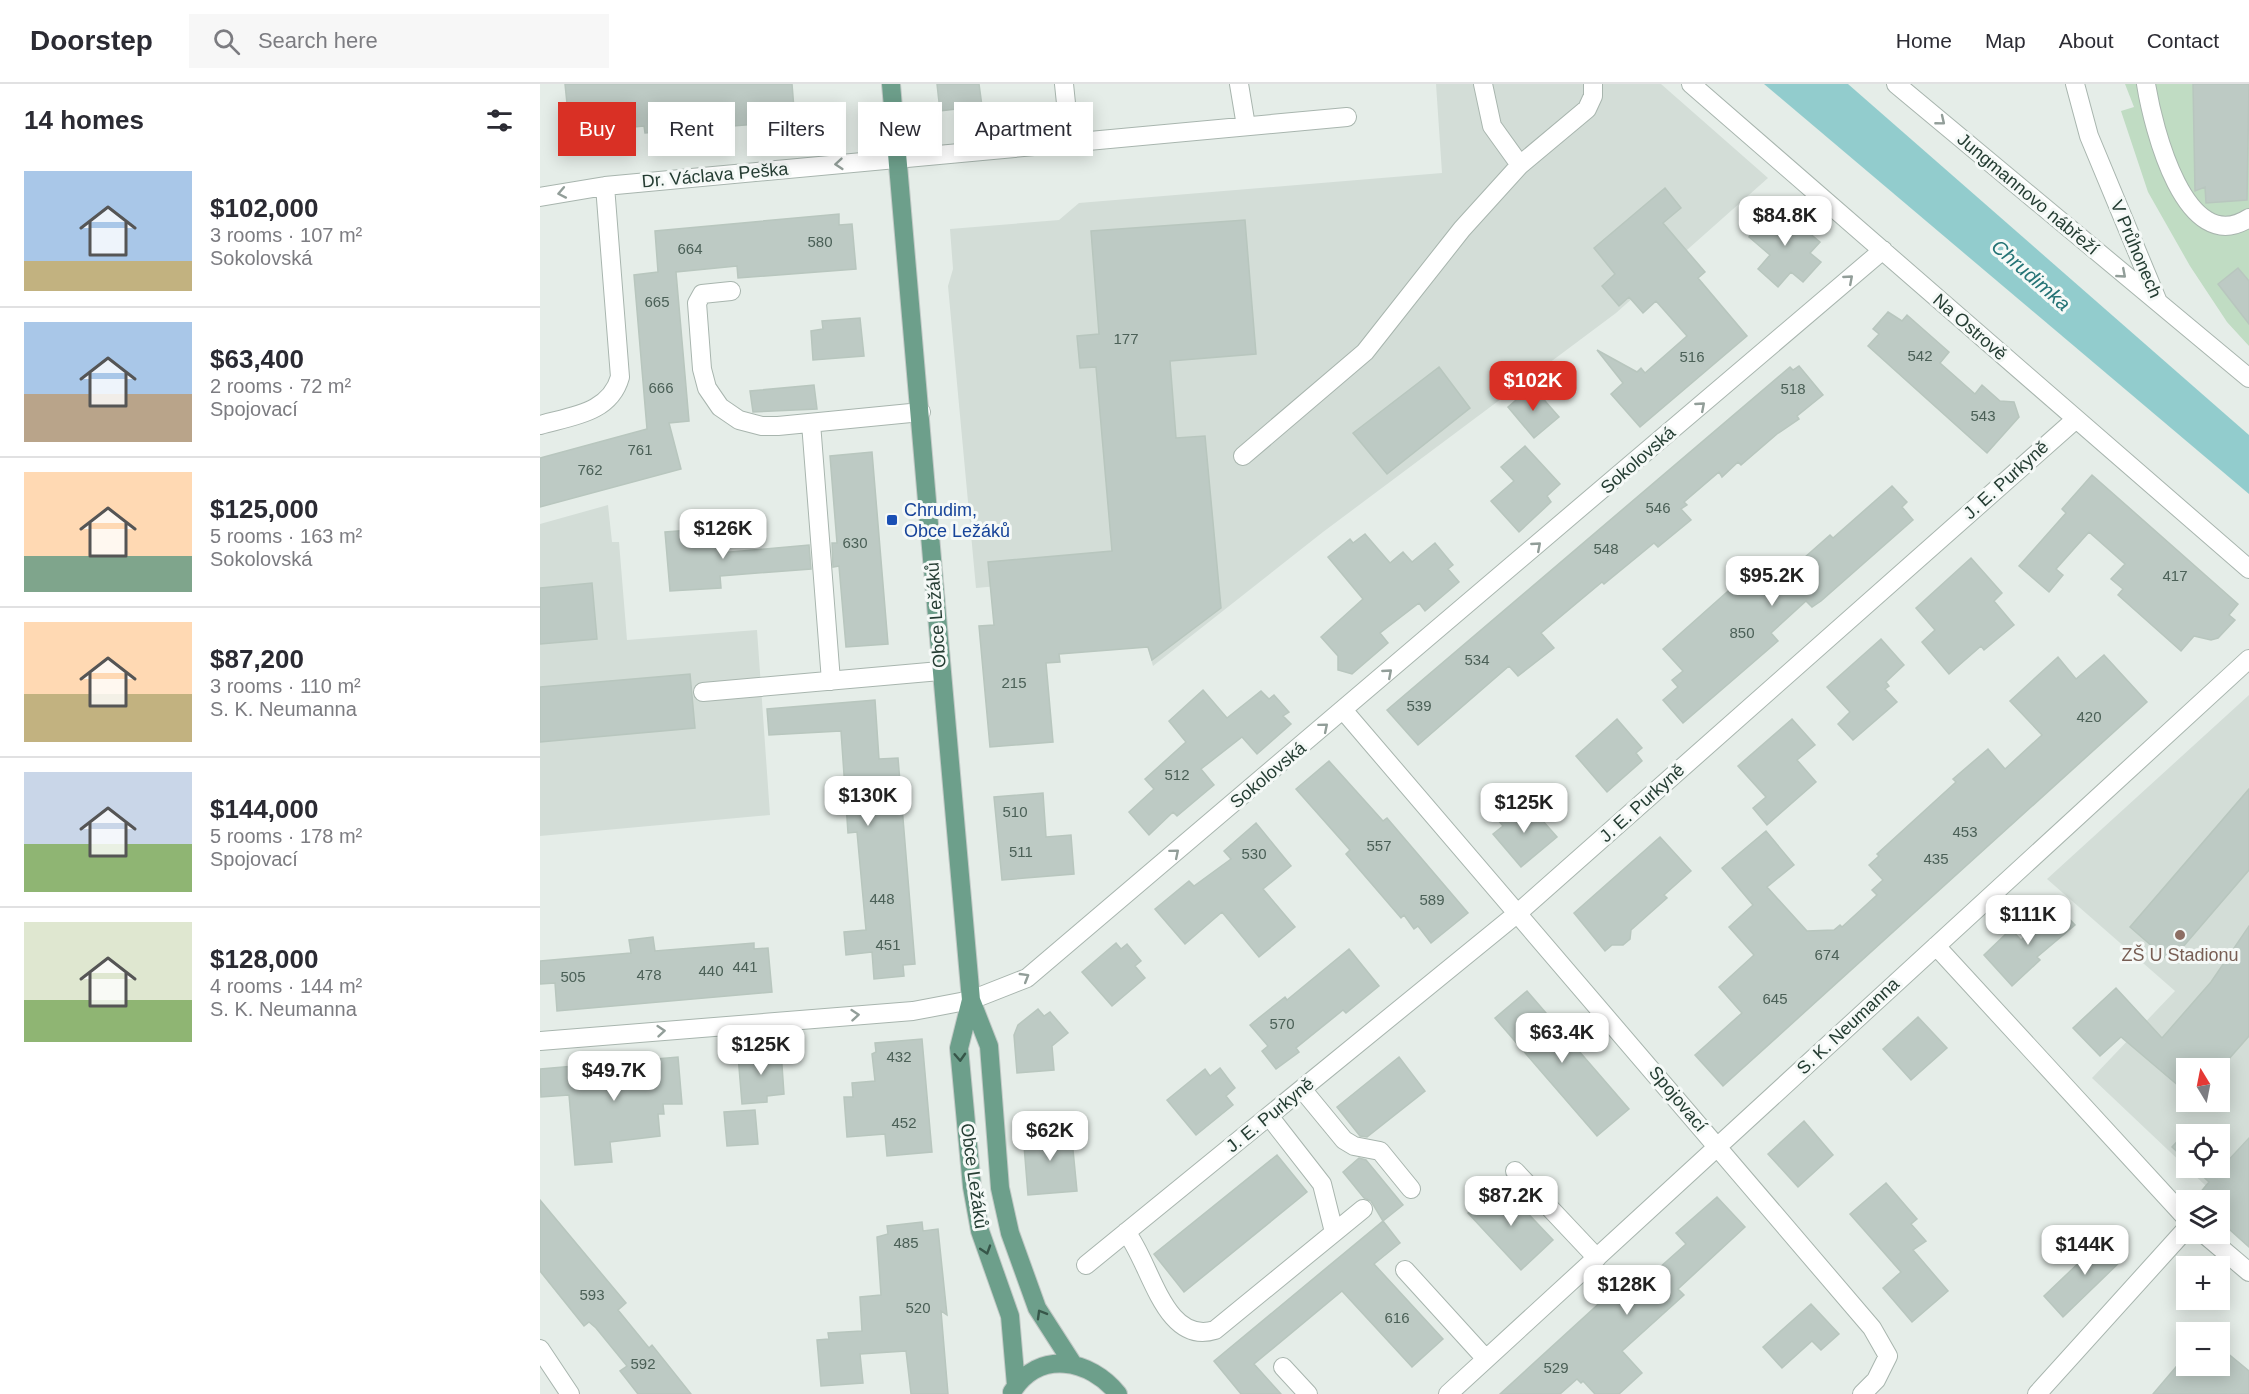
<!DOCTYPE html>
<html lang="en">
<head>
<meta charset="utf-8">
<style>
  :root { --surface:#fff; --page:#f7f7f7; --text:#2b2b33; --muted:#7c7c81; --line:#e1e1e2; --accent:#d93025 }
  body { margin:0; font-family:Helvetica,sans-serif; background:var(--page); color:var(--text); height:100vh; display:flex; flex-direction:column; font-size:22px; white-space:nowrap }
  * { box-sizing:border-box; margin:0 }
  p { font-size:20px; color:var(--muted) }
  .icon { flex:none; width:33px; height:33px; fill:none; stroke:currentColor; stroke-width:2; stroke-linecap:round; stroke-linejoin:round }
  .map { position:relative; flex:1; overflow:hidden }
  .sheet { display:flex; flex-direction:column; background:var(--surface); width:540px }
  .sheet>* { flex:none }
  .guide { position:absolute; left:18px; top:18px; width:570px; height:54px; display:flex; gap:12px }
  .needle { width:39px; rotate:350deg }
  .fabs { position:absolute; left:1636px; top:974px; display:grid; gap:12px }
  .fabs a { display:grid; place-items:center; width:54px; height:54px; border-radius:0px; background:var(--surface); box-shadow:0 3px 15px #0003; font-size:30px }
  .price { position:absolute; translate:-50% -51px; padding:0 14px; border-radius:12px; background:#fff; color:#222; font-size:20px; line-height:39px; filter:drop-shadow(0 2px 3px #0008) }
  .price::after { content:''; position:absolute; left:50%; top:36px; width:18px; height:14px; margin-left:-9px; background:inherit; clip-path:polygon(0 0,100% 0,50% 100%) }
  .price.active { background:var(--accent); color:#fff }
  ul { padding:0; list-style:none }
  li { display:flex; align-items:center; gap:18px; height:150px; padding:0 24px }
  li+li { border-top:2px solid var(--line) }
  li span { display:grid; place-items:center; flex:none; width:168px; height:120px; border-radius:0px; color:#555 }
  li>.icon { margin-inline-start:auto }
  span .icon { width:72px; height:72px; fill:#fffc; stroke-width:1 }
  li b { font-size:26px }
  h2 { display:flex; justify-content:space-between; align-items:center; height:72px; padding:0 24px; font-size:26px }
  .pill { padding:0 21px; border-radius:0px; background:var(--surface); box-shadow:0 3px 15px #0003; font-size:21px; line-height:54px }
  .pill.active { background:var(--accent); color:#fff }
  header { display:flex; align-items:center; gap:36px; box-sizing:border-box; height:84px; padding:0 30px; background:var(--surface); border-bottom:2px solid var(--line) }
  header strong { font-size:28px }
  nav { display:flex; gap:33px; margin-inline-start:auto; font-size:21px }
  .search { width:420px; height:54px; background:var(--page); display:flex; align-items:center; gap:15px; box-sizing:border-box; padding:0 21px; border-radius:0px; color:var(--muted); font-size:22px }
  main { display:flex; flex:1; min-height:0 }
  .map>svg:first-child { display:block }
  .built { fill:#d3ddd7; fill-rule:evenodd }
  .green { fill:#c0dcc3 }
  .water { fill:#92cccd }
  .building { fill:#bdcac4; stroke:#b8c6be; stroke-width:1.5 }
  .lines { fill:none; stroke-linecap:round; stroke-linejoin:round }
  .minor-casing { stroke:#a8b5ae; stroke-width:20 }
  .major-casing { stroke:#c2c9c6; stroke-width:20 }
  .minor { stroke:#fff; stroke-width:18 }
  .major { stroke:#6d9f8b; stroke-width:18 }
  .oneway { stroke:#929e99 }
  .oneway2 { stroke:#375649 }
  .transit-dot { fill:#1a4fb4; stroke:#f5f9f7; stroke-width:2 }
  .education-dot { fill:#8d6e63; stroke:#f5f9f7; stroke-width:2 }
  .labels { text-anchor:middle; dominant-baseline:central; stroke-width:6; stroke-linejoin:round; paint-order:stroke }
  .number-label { font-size:15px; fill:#4b6057 }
  .street-label { font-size:18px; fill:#253d33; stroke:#f5f9f7 }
  .transit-label { font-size:18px; fill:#164399; stroke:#f5f9f7; text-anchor:start }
  .education-label { font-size:18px; fill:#785e54; stroke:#f5f9f7 }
  .water-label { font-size:20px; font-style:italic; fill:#247375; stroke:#f5f9f7 }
</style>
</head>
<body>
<header>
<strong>Doorstep</strong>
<div class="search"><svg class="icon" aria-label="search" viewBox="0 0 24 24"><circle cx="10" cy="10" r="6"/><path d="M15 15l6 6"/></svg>Search here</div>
<nav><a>Home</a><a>Map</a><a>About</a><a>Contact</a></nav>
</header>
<main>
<section class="sheet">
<h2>14 homes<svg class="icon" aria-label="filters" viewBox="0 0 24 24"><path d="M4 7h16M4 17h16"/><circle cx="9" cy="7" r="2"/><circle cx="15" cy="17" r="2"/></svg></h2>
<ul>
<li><span style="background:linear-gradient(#a9c7e8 75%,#c2b280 0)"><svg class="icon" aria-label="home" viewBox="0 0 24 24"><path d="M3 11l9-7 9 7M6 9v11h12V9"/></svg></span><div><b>$102,000</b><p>3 rooms · 107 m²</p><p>Sokolovská</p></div></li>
<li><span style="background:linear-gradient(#a9c7e8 60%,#b9a48a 0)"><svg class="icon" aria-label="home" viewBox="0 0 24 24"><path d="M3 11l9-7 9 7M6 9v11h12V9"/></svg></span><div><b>$63,400</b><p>2 rooms · 72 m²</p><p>Spojovací</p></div></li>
<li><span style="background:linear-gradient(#ffd9b3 70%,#7fa58c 0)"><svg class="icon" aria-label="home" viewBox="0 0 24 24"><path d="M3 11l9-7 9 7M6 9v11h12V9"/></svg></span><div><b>$125,000</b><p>5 rooms · 163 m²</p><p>Sokolovská</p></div></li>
<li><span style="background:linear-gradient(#ffd9b3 60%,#c2b280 0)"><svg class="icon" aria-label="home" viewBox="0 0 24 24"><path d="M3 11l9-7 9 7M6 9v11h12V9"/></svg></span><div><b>$87,200</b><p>3 rooms · 110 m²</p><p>S. K. Neumanna</p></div></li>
<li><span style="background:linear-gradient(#c9d6e8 60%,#8fb573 0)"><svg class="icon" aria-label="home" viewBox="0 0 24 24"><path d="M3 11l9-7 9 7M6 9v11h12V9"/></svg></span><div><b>$144,000</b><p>5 rooms · 178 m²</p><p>Spojovací</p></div></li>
<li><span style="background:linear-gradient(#dfe7d0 65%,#8fb573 0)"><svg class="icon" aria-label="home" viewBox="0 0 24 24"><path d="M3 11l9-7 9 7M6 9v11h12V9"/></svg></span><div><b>$128,000</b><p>4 rooms · 144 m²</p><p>S. K. Neumanna</p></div></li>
</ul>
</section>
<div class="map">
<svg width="1709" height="1310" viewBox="0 0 1709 1310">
  <rect width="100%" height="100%" fill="#e5ede8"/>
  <!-- built -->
  <path class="built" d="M896,0h225l107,94 -152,135 -293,219 -170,134 -27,-91 -150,13 -28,-302 5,-17 -3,-40 109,-9 20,-17 363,-30z
    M68,421l4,37h7l8,98 130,-10 13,185 -230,21v-312z
    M1709,611v552l-29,-26v-21h-24l10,-14 -114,-108 83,-87 -128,-112zM1647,984h33v33h-33zM1647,1050h33v33h-33z"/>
  <!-- green -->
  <path class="green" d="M1585,0h124v262l-22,-24 -37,-56 -42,-74 -27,-81 13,-4z"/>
  <!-- water -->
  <path class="water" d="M1224,0h84l401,351v59z"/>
  <!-- building -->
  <path class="building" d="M25,0h227l3,37 -150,12 -1,-7 -74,7z
    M397,0h42l3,22 -42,5z
    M1653,0h56l-2,116 -41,3 -1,-16 -10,4z
    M1125,104l16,20 -18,15 42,49 -7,6 49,58 -107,91 -29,-33 12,-11 -26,-33 40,22 4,-4 4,5 42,-37 -31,-35 -13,12 -14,-16 -10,9 -17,-20 13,-12 -21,-26z
    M1236,121l44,37 -10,11 11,9 -18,20 -12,-10 -13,15 -20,-18 12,-14 -21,-18z
    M299,130v11l13,-1 4,45 -118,9 -1,-12 -61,6 13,149 -20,2 12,46 -141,38v-49l107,-29 -13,-154 24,-3 -3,-41z
    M705,136l11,134 -86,7 6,77 29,-2 16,172 -69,52 -4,-13 -89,7 1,8 -14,1 7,79 -63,5 -11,-121 15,-1 -6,-63 124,-11 -16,-184 -16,1 -3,-32 22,-2 -8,-103z
    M1698,184l11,13v43l-31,-40z
    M1348,228l14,9 5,-6 42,37 -9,11 35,31 7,-9 18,16 14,1 5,15 -32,36 -119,-107 11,-12 -6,-5z
    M320,234l4,38 -51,4 -2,-29 12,-2 -1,-8z
    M1259,282l24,29 -26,21 2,3 -22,15 -36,31 -3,-3 -16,15 -3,-5 -35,30 3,3 -6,4 10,11 -33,27 -4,-4 -50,41 -2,-2 -61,51 13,15 -36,28 -9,-10 -91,79 -31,-35 403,-343 3,3z
    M899,283l31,41 -83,66 -34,-41z
    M274,301l3,24 -64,3 -3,-21z
    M992,302l27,31 -25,21 -26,-31z
    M985,362l35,38 -13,12 4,6 -32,30 -28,-31 23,-20 -13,-14z
    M332,368l16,192 -42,3 -7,-81 -6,1 -1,-24h5l-7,-87z
    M1552,391l146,129 -9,11 6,5 -17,18 -7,2 -17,-4 -13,15 -63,-56 5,-6 -12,-10 14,-15 -36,-32 -33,37 7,6 -14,17 -30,-26 47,-53 -4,-4z
    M1352,402l15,16 -5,5 11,13 -92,81 -9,6 -6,-6 -35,32 7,8 -95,82 -20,-23 15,-13 -6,-7 11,-9 -20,-22 82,-73 17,19 68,-60 3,3z
    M177,444l2,25 90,-8 2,24 -91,7 1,12 -51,3 -5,-59z
    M825,450l25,29 13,-11 9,10 23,-19 18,22 -5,4 11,13 -34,29 -6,-8 -39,30 8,10 -36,31 -14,-4v-14l-17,-19 42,-38 -35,-42 22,-18 3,4z
    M1431,474l31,35 -8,8 20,24 -30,25 -3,-4 -32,28 -27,-32 13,-12 -19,-22z
    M52,499l5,56 -57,5v-56z
    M1341,555l23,26 -18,17 3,4 -4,3 12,13 -44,38 -15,-16 12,-12 -23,-25z
    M1564,571l43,47 -424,384 -28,-31 47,-42 -23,-26 35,-32 -25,-28 24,-22 -31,-37 44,-37 28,34 -27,22 40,44 27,-1 6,-5 2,2 35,-32 -5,-5 11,-10 -14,-15 10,-9 -2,-2 79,-72 -3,-3 35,-30 17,20 37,-34 -32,-34 48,-44 18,22z
    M150,590l5,54 -155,14v-55z
    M663,606l24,28 34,-27 8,8 5,-4 15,17 -6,4 8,8 -34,30 -15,-17 -41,32 13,16 -37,31 -4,-4 -24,23 -20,-23 25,-23 -9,-10 41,-37 -17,-21z
    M335,616l4,59 19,-1 17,206 -12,1 1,11 -30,3 -2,-27 -26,3 -2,-23 22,-2 -9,-98 -9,1 -7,-102 -72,4 -2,-26z
    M1077,635l25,29 -6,5 6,8 -35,31 -31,-36z
    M1252,635l23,26 -18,15 19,22 -49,43 -14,-17 13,-11 -28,-31z
    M789,677l54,60 4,-3 81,95 -37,30 -13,-17 -4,3 -10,-14 -3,3 -55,-64 4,-4 -54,-61z
    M1709,705v81l-79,92 -40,-35z
    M503,709l3,44 25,-2 3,39 -72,6 -8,-83z
    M977,720l5,6 6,-6 29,33 -36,30 -28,-33 10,-8 -5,-6z
    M716,739l35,43 -28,23 32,38 -36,30 -37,-45 -37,32 -30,-35 34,-28 5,5 37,-27 -7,-8z
    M1120,753l31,34 -27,24 3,3 -36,32 -1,9 -7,6h-11l-7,6 -31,-38z
    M1517,822l18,19 -38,32 3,3 -28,26 -28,-31 27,-26 10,11z
    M1709,842v110l-29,33 -33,-1v25l-66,-56 -21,19 -27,-28 43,-40 46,50 49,-56z
    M113,853l2,14 99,-8v6l14,-1 4,44 -215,19 -2,-28 -15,1v-23l91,-8 -2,-13z
    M576,859l5,6 6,-5 14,17 -6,5 10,12 -33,28 -30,-34z
    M809,865l30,37 -33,27 -3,-3 -47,38 3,4 -23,17 -14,-18 6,-5 -18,-21 35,-28 2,3z
    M987,907l102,118 -32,27 -102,-118z
    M498,925l6,7 6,-4 18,21 -16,13 2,24 -37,3 -3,-38 4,-10z
    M1378,933l29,31 -36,32 -28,-31z
    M382,955l10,113 -45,4 -2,-22 -38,3 -3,-40h9l-1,-14 23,-2 -3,-27 4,-2 -1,-9z
    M241,967l3,43 -17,2v6l-25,2 -4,-49z
    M138,973l4,47h-19l1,10h-6l2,22 -50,6 2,20 -37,3 -6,-70 -28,2 -1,-28z
    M859,973l26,34 -58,46 -7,-1 -23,-29z
    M680,984l15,20 -9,8 7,9 -37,30 -29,-35 38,-31 5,7z
    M215,1026l3,34 -31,2 -3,-34z
    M1264,1037l29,34 -35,32 -30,-33z
    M531,1045l6,62 -49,4 -5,-62z
    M1647,1047l4,3h-4v27l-15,-14z
    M1709,1054v109l-29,-26v-21h-26l15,-18 -16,-15h27v-6l4,4z
    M737,1071l30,37 -123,100 -30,-38z
    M819,1074l7,2 37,45 -20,16 17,22 -26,21 69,75 -31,28 -70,-76 -88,73 27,30h-40l-27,-33 169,-140 -12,-20 -7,-3 -21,-26z
    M1346,1099l31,36 -6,5 15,17 -13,9 35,41 -36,31 -29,-34 18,-16 -51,-58z
    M960,1100l53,56 -32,30 -53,-57z
    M1177,1113l28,30 -67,62 6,6 -62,56 20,22 -23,21h-24l-12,-13 -2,2 -4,-4 -17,15h-60l139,-127 10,10 37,-33 -10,-11z
    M0,1116l86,103 -8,7 31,38 3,-3 39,49h-53l-18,-23 7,-5 -31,-38 -7,-6 -5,4 -44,-55z
    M382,1138l1,9 15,-2 9,86 -6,-4 7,83h-37l-5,-43 -46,3 3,29 -42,3 -4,-46 12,-1 -1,-6 34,-2 -2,-34 21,-2 -4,-58 11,-3 -1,-8z
    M1567,1152l19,20 -63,61 -19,-21z
    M1271,1220l28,30 -18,16 -9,-9 -30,27 -19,-21z
    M1680,1263l29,24v23h-96l34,-40v11h33z"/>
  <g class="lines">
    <defs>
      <path id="minor" d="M524,0l6,58
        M699,0l7,42
        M1151,0l558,485
        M1356,0l353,294
        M1535,0l14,52 69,166
        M1606,0c7,43 39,175 103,134
        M980,81l67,-56 6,-13v-12
        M0,113l65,-11 742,-69
        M191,207l-29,3 -5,9 5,66 5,19 13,19 19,13 23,6h16l143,-14
        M271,339l20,258
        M0,341c32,-9 70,-12 80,-48l-15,-191
        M703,372l122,-104 97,-123 58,-64 -28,-39 -9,-42
        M163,608l237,-21
        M804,627l528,617 16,28 -12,24 -14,14
        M1396,862l251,273
        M0,957l373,-30 58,-11 56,-22 856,-728
        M762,1005l42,51 10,6 26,5 31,38
        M729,1032l53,68 12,48
        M975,1087l82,87
        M586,1148c25,31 38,114 89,98l148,-121
        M1663,1149l46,39
        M546,1181l433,-353 557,-493
        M865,1186l81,89
        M0,1265l30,45
        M743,1283l25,27
        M908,1310l801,-735
        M1497,1310l150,-166"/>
      <path id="major" d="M351,0c28,305 51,611 80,916l18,46 11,142 10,45 27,75 36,56
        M431,916l-12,48 13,139 8,44 30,85 6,69
        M472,1308c27,-43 78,-33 106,2"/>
    </defs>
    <!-- minor casing -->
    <use href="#minor" class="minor-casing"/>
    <!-- major casing -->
    <use href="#major" class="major-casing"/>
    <!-- minor -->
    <use href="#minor" class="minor"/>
    <!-- major -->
    <use href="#major" class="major"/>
  </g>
  <!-- one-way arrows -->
  <defs><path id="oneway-chevron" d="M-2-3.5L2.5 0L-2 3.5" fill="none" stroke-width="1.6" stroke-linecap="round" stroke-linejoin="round" transform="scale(1.5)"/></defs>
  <g class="oneway">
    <use href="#oneway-chevron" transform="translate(1401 37) rotate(39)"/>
    <use href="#oneway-chevron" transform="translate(299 80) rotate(175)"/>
    <use href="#oneway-chevron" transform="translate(22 109) rotate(169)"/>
    <use href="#oneway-chevron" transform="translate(1582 190) rotate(41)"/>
    <use href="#oneway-chevron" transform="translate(1309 195) rotate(-41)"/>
    <use href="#oneway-chevron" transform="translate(1161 322) rotate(-41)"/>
    <use href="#oneway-chevron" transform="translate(997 462) rotate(-41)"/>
    <use href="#oneway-chevron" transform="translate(848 589) rotate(-41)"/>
    <use href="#oneway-chevron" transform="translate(784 643) rotate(-40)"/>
    <use href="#oneway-chevron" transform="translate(635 769) rotate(-40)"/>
    <use href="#oneway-chevron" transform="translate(485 893) rotate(-31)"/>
    <use href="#oneway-chevron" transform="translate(315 931) rotate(-5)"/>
    <use href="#oneway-chevron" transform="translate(121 947) rotate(-5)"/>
  </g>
  <g class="oneway2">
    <use href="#oneway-chevron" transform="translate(420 973) rotate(87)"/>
    <use href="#oneway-chevron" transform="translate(446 1166) rotate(72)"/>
    <use href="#oneway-chevron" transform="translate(501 1230) rotate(-120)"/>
  </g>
  <!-- markers -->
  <rect class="transit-dot" x="346" y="430" width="12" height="12" rx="3"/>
  <circle class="education-dot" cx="1640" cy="851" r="6"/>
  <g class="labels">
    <!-- number labels -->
    <g class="number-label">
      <text x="280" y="157">580</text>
      <text x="150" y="164">664</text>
      <text x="117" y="217">665</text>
      <text x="586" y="254">177</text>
      <text x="1380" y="271">542</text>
      <text x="1152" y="272">516</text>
      <text x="121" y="303">666</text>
      <text x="1253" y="304">518</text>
      <text x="1443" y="331">543</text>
      <text x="100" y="365">761</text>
      <text x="50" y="385">762</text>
      <text x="1118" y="423">546</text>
      <text x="315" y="458">630</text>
      <text x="1066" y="464">548</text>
      <text x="1635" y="491">417</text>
      <text x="1202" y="548">850</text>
      <text x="937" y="575">534</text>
      <text x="474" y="598">215</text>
      <text x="879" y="621">539</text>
      <text x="1549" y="632">420</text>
      <text x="637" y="690">512</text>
      <text x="475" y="727">510</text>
      <text x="1425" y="747">453</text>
      <text x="839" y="761">557</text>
      <text x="481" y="767">511</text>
      <text x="714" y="769">530</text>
      <text x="1396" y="774">435</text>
      <text x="342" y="814">448</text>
      <text x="892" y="815">589</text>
      <text x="348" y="860">451</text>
      <text x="1287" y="870">674</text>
      <text x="205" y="882">441</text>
      <text x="171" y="886">440</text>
      <text x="109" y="890">478</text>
      <text x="33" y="892">505</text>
      <text x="1235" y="914">645</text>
      <text x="742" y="939">570</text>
      <text x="359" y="972">432</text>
      <text x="364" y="1038">452</text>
      <text x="366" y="1158">485</text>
      <text x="52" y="1210">593</text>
      <text x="378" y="1223">520</text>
      <text x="857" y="1233">616</text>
      <text x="103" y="1279">592</text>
      <text x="1016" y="1283">529</text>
    </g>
    <!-- street labels -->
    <g class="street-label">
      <text transform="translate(175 91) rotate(-5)">Dr. Václava Peška</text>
      <text transform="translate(1488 110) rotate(40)">Jungmannovo nábřeží</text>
      <text transform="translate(1596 165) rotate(67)">V Průhonech</text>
      <text transform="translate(1430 243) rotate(41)">Na Ostrově</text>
      <text transform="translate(1098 376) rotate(-41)">Sokolovská</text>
      <text transform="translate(1466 396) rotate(-42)">J. E. Purkyně</text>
      <text transform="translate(396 531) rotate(-94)">Obce Ležáků</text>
      <text transform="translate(728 691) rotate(-40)">Sokolovská</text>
      <text transform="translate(1102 719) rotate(-42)">J. E. Purkyně</text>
      <text transform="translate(1308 942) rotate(-43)">S. K. Neumanna</text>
      <text transform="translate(1138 1015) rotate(50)">Spojovací</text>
      <text transform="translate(730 1031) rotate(-39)">J. E. Purkyně</text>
      <text transform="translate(434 1092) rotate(82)">Obce Ležáků</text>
    </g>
    <!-- transit labels -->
    <g class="transit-label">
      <text x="364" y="426">Chrudim,<tspan x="364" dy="21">Obce Ležáků</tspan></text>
    </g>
    <!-- education labels -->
    <g class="education-label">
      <text x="1640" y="871">ZŠ U Stadionu</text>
    </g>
    <!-- water labels -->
    <g class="water-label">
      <text transform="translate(1491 191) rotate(41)">Chrudimka</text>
    </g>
  </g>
</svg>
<div class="fabs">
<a><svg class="needle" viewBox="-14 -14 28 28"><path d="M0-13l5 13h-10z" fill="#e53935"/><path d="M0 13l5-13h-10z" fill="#7c7c81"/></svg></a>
<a><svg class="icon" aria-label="locate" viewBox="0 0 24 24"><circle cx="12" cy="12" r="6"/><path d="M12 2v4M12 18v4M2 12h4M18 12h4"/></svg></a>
<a><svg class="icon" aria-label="layers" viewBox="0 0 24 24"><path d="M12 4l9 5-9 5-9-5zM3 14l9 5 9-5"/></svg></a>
<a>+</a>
<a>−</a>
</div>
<b class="price" style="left:1245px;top:163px">$84.8K</b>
<b class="price active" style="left:993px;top:328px">$102K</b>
<b class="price" style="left:183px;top:476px">$126K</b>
<b class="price" style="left:1232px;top:523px">$95.2K</b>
<b class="price" style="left:328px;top:743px">$130K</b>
<b class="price" style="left:984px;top:750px">$125K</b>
<b class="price" style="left:1488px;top:862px">$111K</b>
<b class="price" style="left:1022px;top:980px">$63.4K</b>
<b class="price" style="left:221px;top:992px">$125K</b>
<b class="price" style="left:74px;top:1018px">$49.7K</b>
<b class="price" style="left:510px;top:1078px">$62K</b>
<b class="price" style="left:971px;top:1143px">$87.2K</b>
<b class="price" style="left:1545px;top:1192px">$144K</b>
<b class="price" style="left:1087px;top:1232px">$128K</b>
<div class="guide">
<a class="pill active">Buy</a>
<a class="pill">Rent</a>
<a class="pill">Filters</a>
<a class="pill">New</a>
<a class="pill">Apartment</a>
</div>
</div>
</main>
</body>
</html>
